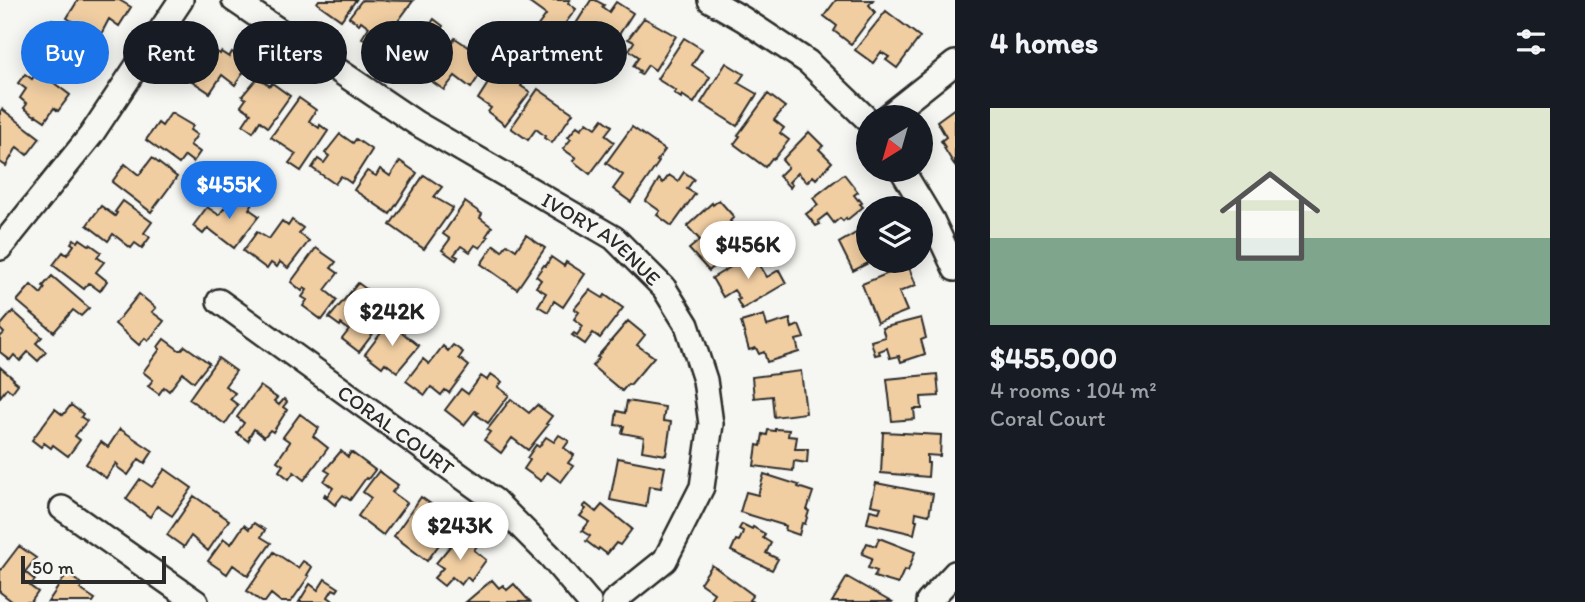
<!DOCTYPE html>
<html lang="en">
<head>
<meta charset="utf-8">
<style>
  :root { --surface:#171b24; --page:#242831; --text:#f1f3f6; --muted:#9ea1a6; --line:#363941; --accent:#1a73e8 }
  body { margin:0; font-family:Itim,sans-serif; background:var(--page); color:var(--text); height:100vh; display:flex; flex-direction:column; font-size:26px; white-space:nowrap }
  * { box-sizing:border-box; margin:0 }
  p { font-size:23px; color:var(--muted) }
  .icon { flex:none; width:38px; height:38px; fill:none; stroke:currentColor; stroke-width:2; stroke-linecap:round; stroke-linejoin:round }
  .map { position:relative; flex:1; overflow:hidden }
  .panel { display:flex; flex-direction:column; background:var(--surface); width:630px }
  .panel>* { flex:none }
  .top-card { position:absolute; left:21px; top:21px; width:665px; height:63px; display:flex; gap:14px }
  .needle { width:46px; rotate:217deg }
  .tools { position:absolute; left:856px; top:105px; display:grid; gap:14px }
  .tools a { display:grid; place-items:center; width:77px; height:77px; border-radius:50%; background:var(--surface); box-shadow:0 4px 18px #0003; font-size:35px }
  .scale { position:absolute; left:21px; bottom:18px; width:145px; box-sizing:border-box; padding-left:7px; border:4px solid #2b2b2b; border-top:0; font-size:19px; line-height:24px; white-space:nowrap; color:#2b2b2b; -webkit-text-stroke:5px #f6f6f2; paint-order:stroke }
  .price { position:absolute; translate:-50% -60px; padding:0 16px; border-radius:24px; background:#fff; color:#222; font-size:23px; line-height:46px; filter:drop-shadow(0 2px 4px #0008) }
  .price::after { content:''; position:absolute; left:50%; top:42px; width:21px; height:16px; margin-left:-10px; background:inherit; clip-path:polygon(0 0,100% 0,50% 100%) }
  .price.active { background:var(--accent); color:#fff }
  ul { padding:0; list-style:none }
  li { display:grid; align-content:center; gap:14px; height:371px; padding:0 35px }
  li+li { border-top:2px solid var(--line) }
  li span { display:grid; place-items:center; height:217px; border-radius:0px; color:#555 }
  li>.icon { margin-inline-start:auto }
  span .icon { width:126px; height:126px; fill:#fffc; stroke-width:1 }
  li b { font-size:30px }
  h2 { display:flex; justify-content:space-between; align-items:center; height:84px; padding:0 35px; font-size:30px }
  .tag { padding:0 24px; border-radius:32px; background:var(--surface); box-shadow:0 4px 18px #0003; font-size:24px; line-height:63px }
  .tag.active { background:var(--accent); color:#fff }
  main { display:flex; flex:1; min-height:0 }
  .map>svg:first-child { display:block }
  .building { fill:#f1cea2; stroke:#2b2b2b; stroke-width:2 }
  .lines { fill:none; stroke-linecap:round; stroke-linejoin:round }
  .minor-casing { stroke:#2b2b2b; stroke-width:28 }
  .minor { stroke:#f6f6f2; stroke-width:23 }
  .labels { text-anchor:middle; dominant-baseline:central; stroke-width:6; stroke-linejoin:round; paint-order:stroke }
  .street-label { font-size:21px; fill:#2b2b2b; stroke:#f6f6f2 }
</style>
</head>
<body>
<main>
<div class="map">
<svg width="955" height="602" viewBox="0 0 955 602">
  <rect width="100%" height="100%" fill="#f6f6f2"/>
  <filter id="ink" filterUnits="userSpaceOnUse"><feTurbulence type="fractalNoise" baseFrequency=".0143" numOctaves="2"/><feDisplacementMap in="SourceGraphic" scale="14" xChannelSelector="R" yChannelSelector="G"/><feConvolveMatrix kernelMatrix="1 2 1 2 8 2 1 2 1" color-interpolation-filters="sRGB"/></filter>
  <g filter="url(#ink)">
    <!-- building -->
    <path class="building" d="M78,0h41l12,7 -12,19 -10,-7 -10,19 -32,-20z
      M319,0h37l-15,20 -24,-17z
      M362,0l51,1 -28,38 1,1 -7,10 -17,-12 7,-11 -8,-6 -2,3 -10,-7z
      M529,0h41l-2,3 8,6 -15,20 -2,-2 -8,10 -14,-10 9,-12 -18,-13z
      M591,0h4l9,5 -2,2 7,5 7,-10 17,11 -26,40 -35,-23z
      M836,0h37l-4,5 6,7 -24,32 -17,-13 3,-5 -13,-10z
      M886,11l34,26 -23,31 -11,-8 3,-3 -8,-5 -8,11 -18,-13z
      M644,18l32,18 -21,34 -7,-5 -7,10 -3,-2 2,-2 -7,-5 6,-9 -10,-7 5,-8 -6,-3z
      M52,19l50,34 -13,17 -9,-7 -13,18 -29,-22 11,-15 -10,-7z
      M434,19l9,7 -4,6 9,6 -27,37 -17,-13 3,-3 -13,-10 7,-10 -3,-2 8,-11 5,3 5,-7 11,7z
      M478,37l18,13 -25,38 -16,-12 -11,14 -17,-12 28,-40 15,10z
      M684,38l18,11 -10,16 18,12 -16,26 -12,-8 -1,3 -7,-5 2,-2 -19,-12z
      M205,44l15,10 1,-2 8,5 3,-5 17,12 -14,21 -13,-10 -12,18 -27,-18z
      M726,63l18,11 -6,9 19,11 -20,32 -36,-23z
      M38,71l32,24 -12,16 -4,-3 -9,13 -9,-6 -1,1 -11,-8 3,-4 -7,-6 6,-9 -8,-6 7,-9 7,5z
      M516,72l7,5 2,-3 3,2 -7,10 9,6 -25,33 -17,-13 3,-4 -13,-9 14,-22 4,3 6,-7 9,6z
      M258,77l12,9 2,-3 18,13 -22,31 -8,-6 -7,11 -10,-7 8,-12 -10,-7 5,-7 -4,-3z
      M538,89l35,24 -21,30 -8,-5 1,-2 -9,-7 -8,11 -17,-12z
      M768,94l17,13 -11,13 10,8 -4,5 9,7 -15,19 -2,-1 -7,9 -31,-23 6,-8 -2,-1z
      M299,98l17,12 -7,11 10,7 1,-3 8,6 -27,40 -12,-8 7,-9 -25,-17z
      M955,108v58l-11,-18 1,-1 -4,-6 5,-4 -9,-16z
      M2,109l38,29 -13,17 -10,-8 -11,19 -6,-4v-50z
      M171,113l22,13 -3,4 7,5 -7,10 10,7 -7,10 -8,-6 -6,8 -33,-24 12,-17 4,3z
      M603,119l9,7 -7,9 9,7 -24,32 -17,-13 3,-3 -13,-9 8,-10 -3,-2 9,-11 4,3 6,-7 9,6z
      M632,127l33,23 -8,11 2,1 -28,40 -18,-13 10,-14 -17,-12z
      M809,132l14,14 -4,3 13,13 -16,17 -3,-3 -6,6 -9,-9 -9,9 3,3 -2,3 -11,-12 9,-9 -6,-7z
      M340,134l13,9 3,-4 16,11 -21,33 -10,-7 -6,8 -23,-16 6,-9 6,4 5,-7 -4,-3z
      M152,158l25,19 -26,35 -39,-30 13,-18 14,11z
      M400,161l17,12 -27,41 -36,-24 13,-19 9,5 4,-7 10,7z
      M684,172l10,7 -7,10 8,5 -23,32 -15,-11 3,-4 -14,-10 13,-22 4,4 6,-8 9,6z
      M844,174l14,18 -4,3 4,5 1,-1 3,4 -2,1 3,3 -16,13 -1,-2 -3,3 -3,-3 -6,5 -7,-9 -9,7 2,3 -4,2 -10,-12 12,-9 -5,-7z
      M424,175l18,12 -8,10 19,11 -29,41 -34,-24z
      M242,195l11,8 -4,6 10,7 -25,32 -26,-20 -5,6 -10,-8 14,-19 12,8 13,-17 5,4z
      M719,200l15,17 -4,4 5,6 -16,15 9,12 -19,17 -20,-22 11,-9 -13,-14 25,-23 1,2z
      M123,201l29,21 -8,11 6,4 -8,11 -7,-5 -4,5 -18,-14 -5,7 -21,-16 14,-19 14,10 2,-3 -2,-1z
      M465,202l17,12 -2,4 12,9 -6,9 2,1 -8,11 -5,-3 -5,7 -9,-6 -7,9 4,2 -2,3 -14,-10 8,-11 -7,-5z
      M292,220l11,8 -4,5 10,8 -21,27 -8,-6 -3,5 -6,-4 -4,6 -24,-18 14,-19 12,7 13,-18 6,5z
      M868,226v35h4l-19,10 -14,-28z
      M526,235l19,13 -28,41 -36,-25 13,-19 8,6 5,-7 9,6z
      M74,239l4,3 2,-3 9,6 1,-1 11,8 -4,5 7,5 -8,10 11,9 -7,10 -11,-8 -5,6 -31,-24 10,-13 4,3 7,-10 -3,-2z
      M316,248l20,14 -5,6 7,5 -13,17 12,10 -15,20 -19,-14 4,-6 -5,-3 5,-7 -3,-2 -2,3 -11,-9z
      M753,254l14,23 12,-7 7,13 -44,26 -5,-9 3,-1 -6,-9 -11,7 -11,-19z
      M551,257l13,9 2,-4 19,12 -22,33 -9,-6 -6,11 -10,-6 8,-13 -10,-6 5,-7 -5,-4 8,-11 2,1z
      M908,265l8,20 -17,7 8,19 -30,12 -15,-39z
      M52,276l37,32 -8,8 -8,-6 -19,22 -37,-31 14,-16 10,9 4,-6 -2,-2z
      M358,283l31,23 -4,6 3,2 -29,38 -17,-13 7,-9 -8,-6 -1,2 -11,-8z
      M590,290l13,8 2,-3 18,13 -23,30 -7,-5 -8,11 -13,-9 2,-2 3,2 6,-9 -9,-7 5,-7 -5,-3z
      M139,294l17,14 -4,4 12,9 -16,20 -3,-3 -6,7 -24,-21z
      M13,311l29,26 -6,6 10,9 -8,9 -10,-9 -8,9 -6,-6 -4,5 -10,-8v-15l4,-4 -4,-4v-3z
      M764,315l3,11 23,-7 2,9 7,-3 5,13 -8,2 3,12 -32,10 -3,-10 -5,2 -3,-6 -7,2 -8,-28z
      M921,318l5,20 -5,2 4,14 -24,8 -2,-6 -9,2 -3,-10 -8,3 1,3 -5,1 -4,-14 14,-4 -3,-9z
      M628,321l17,14 -8,10 17,12 -24,28 -2,-1 -6,7 -30,-25 7,-8 -2,-1z
      M386,322l7,5 1,-1 25,20 -22,26 -12,-9 -3,4 -17,-13 16,-21 -3,-2z
      M164,339l15,11h2l4,-4 24,17 -15,19 -11,-9 -14,18 -5,-4 -5,7 -11,-8 5,-6 -10,-8 17,-23 -2,-2z
      M453,345l10,7 -4,6 10,8 -20,27 -4,-3 -4,5 -10,-8 -6,8 -19,-14 17,-22 6,5 14,-18 5,5z
      M218,358l18,13 -11,15 10,7 -5,6 8,6 -13,19 -36,-25z
      M0,367l14,12 -1,1 5,4 -6,8 -5,-4 -7,9z
      M801,371l5,42 -32,4 -2,-21 -18,2 -2,-21z
      M491,374l11,8 -4,5 11,8 -21,28 -12,-9 2,-1 -3,-2 -11,14 -19,-15 16,-21 7,5 13,-18 6,4z
      M937,374l2,22 -18,1 1,12h-8l1,10 -23,2 -5,-42z
      M260,386l17,12 -3,3 5,4 5,-6 3,3 -4,5 4,3 -14,22 -3,-2 -6,7 -10,-8 -5,8 1,1 -2,3 -11,-8 7,-10 -7,-6z
      M511,399l18,14 8,-8 15,11 -6,8 2,1 -20,25 -16,-12 -11,15 -17,-13 6,-8 -3,-2z
      M627,401l38,6 -2,14 8,1 -5,33 -24,-4 2,-14 -22,-4 2,-7 -9,-1 2,-14 8,2z
      M71,405l12,9 -2,3 6,4 -12,15 5,4 -12,16 -15,-11 -2,3 -7,-5 -3,4 -9,-7 23,-31 8,6z
      M300,414l19,14 -6,8 15,12 -24,32 -10,-8 -5,7 -10,-8 4,-6 -6,-4 13,-19 -7,-5z
      M120,429l33,22 -8,12 -6,-4 -11,16 -11,-8 1,-2 -2,-2 -10,15 -20,-14 15,-22 7,5z
      M775,429l14,1 -1,6 9,1 -2,12h13l-1,14 -13,-2 -1,10 -39,-5 3,-21 4,1 2,-12 4,1 1,-5 7,1z
      M883,432l58,3 -1,21 -13,-1v8h2l-1,14 -47,-4z
      M559,435l10,6 -5,7 10,7 -6,8 5,3 -12,16 -14,-10 -6,9 -17,-12 6,-9 -3,-2 9,-13 3,2 7,-10 8,5z
      M341,451l7,6 3,-5 24,18 -7,9 -2,-1 -16,22 -7,-5 -8,10 -11,-9 1,-2 2,2 6,-8 -9,-7 6,-8 -5,-3z
      M618,458l47,9 -4,21 -12,-2 -3,21 -36,-7z
      M165,469l27,19 -20,28 -15,-10 -7,11 -24,-18 14,-20 12,8z
      M379,471l19,14 -6,7 15,11 -24,32 -25,-19 13,-18 -8,-6z
      M764,474l35,11 -1,2 15,5 -6,18 2,1 -4,13 -3,-1 -3,12 -14,-5 1,-4 -46,-14 6,-20 12,3z
      M876,483l57,11 -4,21 -13,-3 -1,8h2l-3,14 -47,-11 3,-13 9,2 2,-5 -10,-2z
      M194,496l35,24 -21,31 -17,-15 -7,11 -17,-12z
      M421,497l17,12 -8,11 7,5 1,-2 11,8 -22,30 -33,-25z
      M586,504l10,8 6,-7 30,24 -12,16 -4,-2 -9,11 -8,-6 -1,2 -12,-9 4,-5 -8,-5 7,-9 -9,-6 6,-7 -3,-2z
      M254,523l11,7 -4,7 10,6 -23,33 -15,-11 -6,9 -19,-13 16,-22 7,5 13,-19 5,4z
      M742,524l10,5 1,-2 12,7 -2,4 8,5 -5,10 12,6 -6,11 -41,-19 5,-11 3,1 3,-6 1,-4 -4,-2z
      M461,533l16,13 -3,4 12,10 -15,21 -4,-4 -6,8 -9,-8 -8,9 -10,-8 9,-10 -7,-5z
      M879,538l36,14 -7,19 -4,-1 -6,14 -24,-7 3,-6 -9,-3 4,-10 -10,-4 5,-11 9,3z
      M19,546l17,12 -11,14 10,8 -5,6 8,6 -7,10h-18l-13,-10v-21z
      M274,552l24,16 5,-7 9,6 -5,8 2,1 -18,26h-10l-10,-8 -6,8h-3l-15,-11z
      M712,565l41,30 -4,5 4,2h-45l6,-9 -14,-10z
      M67,574l16,11 -3,4 15,10 -2,3h-45z
      M847,577l44,25h-59z
      M325,579l14,9 -2,3 -4,-2 -5,8 7,5h-36l11,-18 8,6z
      M492,580l7,8 4,-3 4,5 7,-6 16,18h-64z"/>
    <g class="lines">
      <defs>
        <g id="minor">
          <path id="s1" d="M234,0l182,123 198,115 50,50 23,37 18,55 6,44 -9,63 -37,73 -52,42"/>
          <path d="M710,0l33,19 65,43 60,58"/>
          <path d="M887,117l68,-54"/>
          <path d="M902,170l30,50 23,49"/>
          <path d="M0,248l91,-113 90,-135"/>
          <path id="s2" d="M219,301l275,199 56,56 39,46"/>
          <path d="M62,508l134,94"/>
          <path d="M928,602l27,-29"/>
        </g>
      </defs>
      <!-- minor casing -->
      <use href="#minor" class="minor-casing"/>
      <!-- minor -->
      <use href="#minor" class="minor"/>
    </g>
  </g>
  <g class="labels">
    <!-- street labels -->
    <g class="street-label">
      <text stroke="none"><textPath href="#s1" startOffset="439">IVORY AVENUE</textPath></text>
      <text stroke="none"><textPath href="#s2" startOffset="219">CORAL COURT</textPath></text>
    </g>
  </g>
</svg>
<div class="tools">
<a><svg class="needle" viewBox="-14 -14 28 28"><path d="M0-13l5 13h-10z" fill="#e53935"/><path d="M0 13l5-13h-10z" fill="#9ea1a6"/></svg></a>
<a><svg class="icon" aria-label="layers" viewBox="0 0 24 24"><path d="M12 4l9 5-9 5-9-5zM3 14l9 5 9-5"/></svg></a>
</div>
<div class="scale">50 m</div>
<b class="price active" style="left:229px;top:221px">$455K</b>
<b class="price" style="left:748px;top:281px">$456K</b>
<b class="price" style="left:392px;top:348px">$242K</b>
<b class="price" style="left:460px;top:562px">$243K</b>
<div class="top-card">
<a class="tag active">Buy</a>
<a class="tag">Rent</a>
<a class="tag">Filters</a>
<a class="tag">New</a>
<a class="tag">Apartment</a>
</div>
</div>
<section class="panel">
<h2>4 homes<svg class="icon" aria-label="filters" viewBox="0 0 24 24"><path d="M4 7h16M4 17h16"/><circle cx="9" cy="7" r="2"/><circle cx="15" cy="17" r="2"/></svg></h2>
<ul>
<li><span style="background:linear-gradient(#dfe7d0 60%,#7fa58c 0)"><svg class="icon" aria-label="home" viewBox="0 0 24 24"><path d="M3 11l9-7 9 7M6 9v11h12V9"/></svg></span><div><b>$455,000</b><p>4 rooms · 104 m²</p><p>Coral Court</p></div></li>
</ul>
</section>
</main>
</body>
</html>
